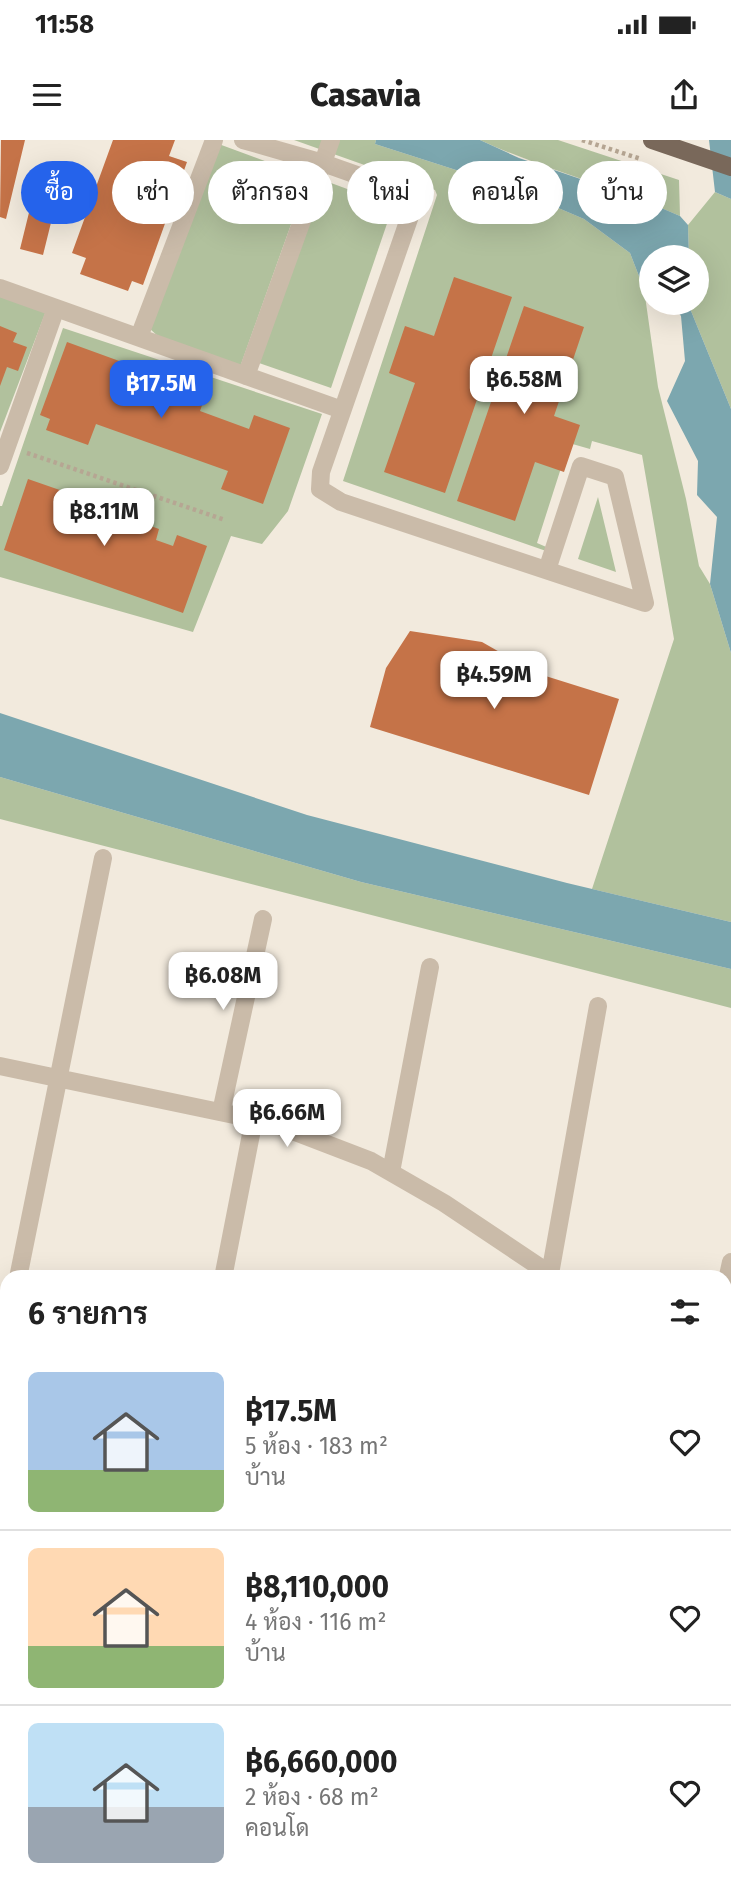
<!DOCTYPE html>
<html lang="th">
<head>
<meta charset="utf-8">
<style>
  :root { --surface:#fff; --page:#f6f6f6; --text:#222; --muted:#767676; --line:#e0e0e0; --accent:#2563eb }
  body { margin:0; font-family:"Fira Sans",Sarabun,sans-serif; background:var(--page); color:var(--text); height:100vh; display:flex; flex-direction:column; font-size:26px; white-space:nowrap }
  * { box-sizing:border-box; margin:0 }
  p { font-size:23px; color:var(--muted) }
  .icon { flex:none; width:38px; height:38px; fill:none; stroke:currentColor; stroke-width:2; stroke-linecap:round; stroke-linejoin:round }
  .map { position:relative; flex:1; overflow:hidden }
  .panel { position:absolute; left:0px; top:1130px; width:732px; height:625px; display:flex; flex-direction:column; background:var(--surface); border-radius:21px 21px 0 0; box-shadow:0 7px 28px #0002 }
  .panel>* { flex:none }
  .top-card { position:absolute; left:21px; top:21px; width:690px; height:63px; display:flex; gap:14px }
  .tools { position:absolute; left:639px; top:105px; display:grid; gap:14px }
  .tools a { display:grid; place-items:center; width:70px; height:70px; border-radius:50%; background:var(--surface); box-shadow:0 7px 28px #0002; font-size:35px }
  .price { position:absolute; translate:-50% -60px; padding:0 16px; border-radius:14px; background:#fff; color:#222; font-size:23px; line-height:46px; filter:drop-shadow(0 2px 4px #0008) }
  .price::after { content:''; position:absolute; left:50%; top:42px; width:21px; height:16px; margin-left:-10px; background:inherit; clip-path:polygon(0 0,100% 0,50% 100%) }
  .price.on { background:var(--accent); color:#fff }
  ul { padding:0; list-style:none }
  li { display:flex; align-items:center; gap:21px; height:175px; padding:0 28px }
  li+li { border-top:2px solid var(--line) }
  li span { display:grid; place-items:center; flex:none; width:196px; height:140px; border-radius:10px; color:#555 }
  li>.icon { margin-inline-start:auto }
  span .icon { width:84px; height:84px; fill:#fffc; stroke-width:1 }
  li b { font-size:30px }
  h2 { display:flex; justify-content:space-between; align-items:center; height:84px; padding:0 28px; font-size:30px }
  .pill { padding:0 24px; border-radius:32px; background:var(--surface); box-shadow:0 7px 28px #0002; font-size:24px; line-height:63px }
  .pill.on { background:var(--accent); color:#fff }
  .status { display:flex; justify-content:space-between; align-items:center; height:49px; padding:0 35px; background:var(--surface); direction:ltr }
  .status svg { height:19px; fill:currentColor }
  header { display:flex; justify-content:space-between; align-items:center; height:91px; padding:0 28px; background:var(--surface); font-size:32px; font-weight:800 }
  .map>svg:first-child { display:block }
  .green { fill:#b1c19d }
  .water { fill:#7ca7af }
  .building { fill:#c57348 }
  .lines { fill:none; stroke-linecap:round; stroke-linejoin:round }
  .path { stroke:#b6a693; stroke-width:4.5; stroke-dasharray:3.5 3.5; stroke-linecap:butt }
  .minor { stroke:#cabba9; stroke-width:18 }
  .major { stroke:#79685a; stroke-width:18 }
</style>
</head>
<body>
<div class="status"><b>11:58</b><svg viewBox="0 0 49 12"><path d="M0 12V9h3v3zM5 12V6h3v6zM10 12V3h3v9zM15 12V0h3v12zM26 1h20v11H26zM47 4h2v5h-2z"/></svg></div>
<header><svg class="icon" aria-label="menu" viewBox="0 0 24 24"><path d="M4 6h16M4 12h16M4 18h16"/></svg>Casavia<svg class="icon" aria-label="share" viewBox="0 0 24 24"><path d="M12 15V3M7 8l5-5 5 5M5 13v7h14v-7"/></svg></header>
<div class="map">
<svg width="731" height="1755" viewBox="0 0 731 1755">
  <rect width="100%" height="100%" fill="#f2eadd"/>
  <!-- green -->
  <path class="green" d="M294,0h82l-1,4 134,43 75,32 46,34 14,36 14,98 28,112 13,67 11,18 21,69v269l-139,-33 82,-250 -32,-184 -50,-14 -2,8 -21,-6 -32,100 14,6 -2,3 -206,-71 94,-286 -2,-5z
    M480,0h78l121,40 1,36c-66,-29 -135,-46 -200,-76z
    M216,3l92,34 -68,190 -79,-28 -12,-11z
    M323,40l70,26 -62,182 -72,-25z
    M715,52l16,7v210l-40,-98v-8h5v-46h-7l-1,-32z
    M0,155l46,16 -46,121z
    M63,188l259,86 -34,97 -26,33 -31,-8 -38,96 -193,-55v-71h2z
    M598,357l18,75 -38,-13z
    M0,637l361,105 370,87v39l-731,-189z"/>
  <!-- water -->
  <path class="water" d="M376,0h104l39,18 126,43 35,15 8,9 1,32h-38v33l-7,-1 -14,-36 -46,-34 -75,-32 -134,-43z
    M709,0h22v59l-16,-7z
    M671,163h20v8l40,98v244l-21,-69 7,-67 -20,-22 1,-34 -31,-60 18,-40 -4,-45z
    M0,573l307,102 260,68 164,39v47l-370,-87 -361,-105z
    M0,1272l7,2v73l-7,-1z
    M0,1386h7v362h717l1,-264 6,1v270h-731z"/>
  <!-- building -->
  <path class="building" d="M1,0h24l-19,79 -6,-2z
    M113,0h62l-6,16 18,6 -44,123 -11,-4 -4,10 -48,-17 6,-16 -14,-5z
    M41,24l23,6 -21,85 -23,-6z
    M454,137l58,20 -67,196 -61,-21 31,-89 -26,-10 16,-47 29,10z
    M524,166l60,21 -30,89 26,9 -16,47 -29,-10 -20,59 -58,-20z
    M0,186l17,7 -4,9 14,5 -9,24 -11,-4 -7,19z
    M67,202l55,20 -5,15 44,16 7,-20 40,15 -8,23 49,18 5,-14 36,13 -27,76 -42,-15 7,-18 -132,-47 -8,21 -42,-15 4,-11 -10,-4z
    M28,339l49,17 -6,16 27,10 5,-13 56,20 -3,11 17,6 4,-11 30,11 -24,67 -179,-63z
    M410,491l72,11 54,31 83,26 -30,96 -219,-68 16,-59z"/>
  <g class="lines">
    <!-- path -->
    <path class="path" d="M582,0l59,19
      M27,313l198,67"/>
    <!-- minor -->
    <path class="minor" d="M243,0l80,23 79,28 9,8 -1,17 -89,256 -1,17 21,13 304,101 -30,-126 -34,-11 -34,104
      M0,148l342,122
      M139,197l75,-197
      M246,236l85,-236
      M0,326l56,-158
      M0,926l272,57 99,38 73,42 112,75
      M221,972l42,-193
      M391,1032l39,-205
      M550,1134l48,-268
      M18,1138l85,-420
      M223,1138l31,-159
      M724,1154l7,-32
      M724,1228l7,2"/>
    <!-- major -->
    <path class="major" d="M652,0l79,27"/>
  </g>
</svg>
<div class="tools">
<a><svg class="icon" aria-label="layers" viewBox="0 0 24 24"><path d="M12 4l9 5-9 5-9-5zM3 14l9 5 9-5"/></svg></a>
</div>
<b class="price" style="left:524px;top:276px">฿6.58M</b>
<b class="price on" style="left:161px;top:280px">฿17.5M</b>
<b class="price" style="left:104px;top:408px">฿8.11M</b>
<b class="price" style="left:494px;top:571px">฿4.59M</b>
<b class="price" style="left:223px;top:872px">฿6.08M</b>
<b class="price" style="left:287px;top:1009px">฿6.66M</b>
<div class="top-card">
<a class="pill on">ซื้อ</a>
<a class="pill">เช่า</a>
<a class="pill">ตัวกรอง</a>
<a class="pill">ใหม่</a>
<a class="pill">คอนโด</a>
<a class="pill">บ้าน</a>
</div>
<section class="panel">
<h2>6 รายการ<svg class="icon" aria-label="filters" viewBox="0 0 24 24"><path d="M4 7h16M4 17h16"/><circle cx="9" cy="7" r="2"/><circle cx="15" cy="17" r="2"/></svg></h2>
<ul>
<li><span style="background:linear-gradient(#a9c7e8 70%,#8fb573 0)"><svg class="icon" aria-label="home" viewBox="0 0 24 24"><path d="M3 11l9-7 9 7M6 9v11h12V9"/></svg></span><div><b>฿17.5M</b><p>5 ห้อง · 183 m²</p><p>บ้าน</p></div><svg class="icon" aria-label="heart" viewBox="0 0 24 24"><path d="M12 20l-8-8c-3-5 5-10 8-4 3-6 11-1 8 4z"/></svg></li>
<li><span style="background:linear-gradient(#ffd9b3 70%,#8fb573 0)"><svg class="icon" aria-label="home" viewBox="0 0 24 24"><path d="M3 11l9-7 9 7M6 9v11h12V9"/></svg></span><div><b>฿8,110,000</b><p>4 ห้อง · 116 m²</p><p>บ้าน</p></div><svg class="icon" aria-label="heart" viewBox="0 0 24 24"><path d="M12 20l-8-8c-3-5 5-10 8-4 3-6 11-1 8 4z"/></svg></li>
<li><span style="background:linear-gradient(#bfe0f5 60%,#9aa5b1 0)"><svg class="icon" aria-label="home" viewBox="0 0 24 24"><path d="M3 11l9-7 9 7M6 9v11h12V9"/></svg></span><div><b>฿6,660,000</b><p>2 ห้อง · 68 m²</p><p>คอนโด</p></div><svg class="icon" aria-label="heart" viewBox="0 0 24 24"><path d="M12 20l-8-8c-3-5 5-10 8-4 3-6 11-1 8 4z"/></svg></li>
</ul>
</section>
</div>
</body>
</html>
